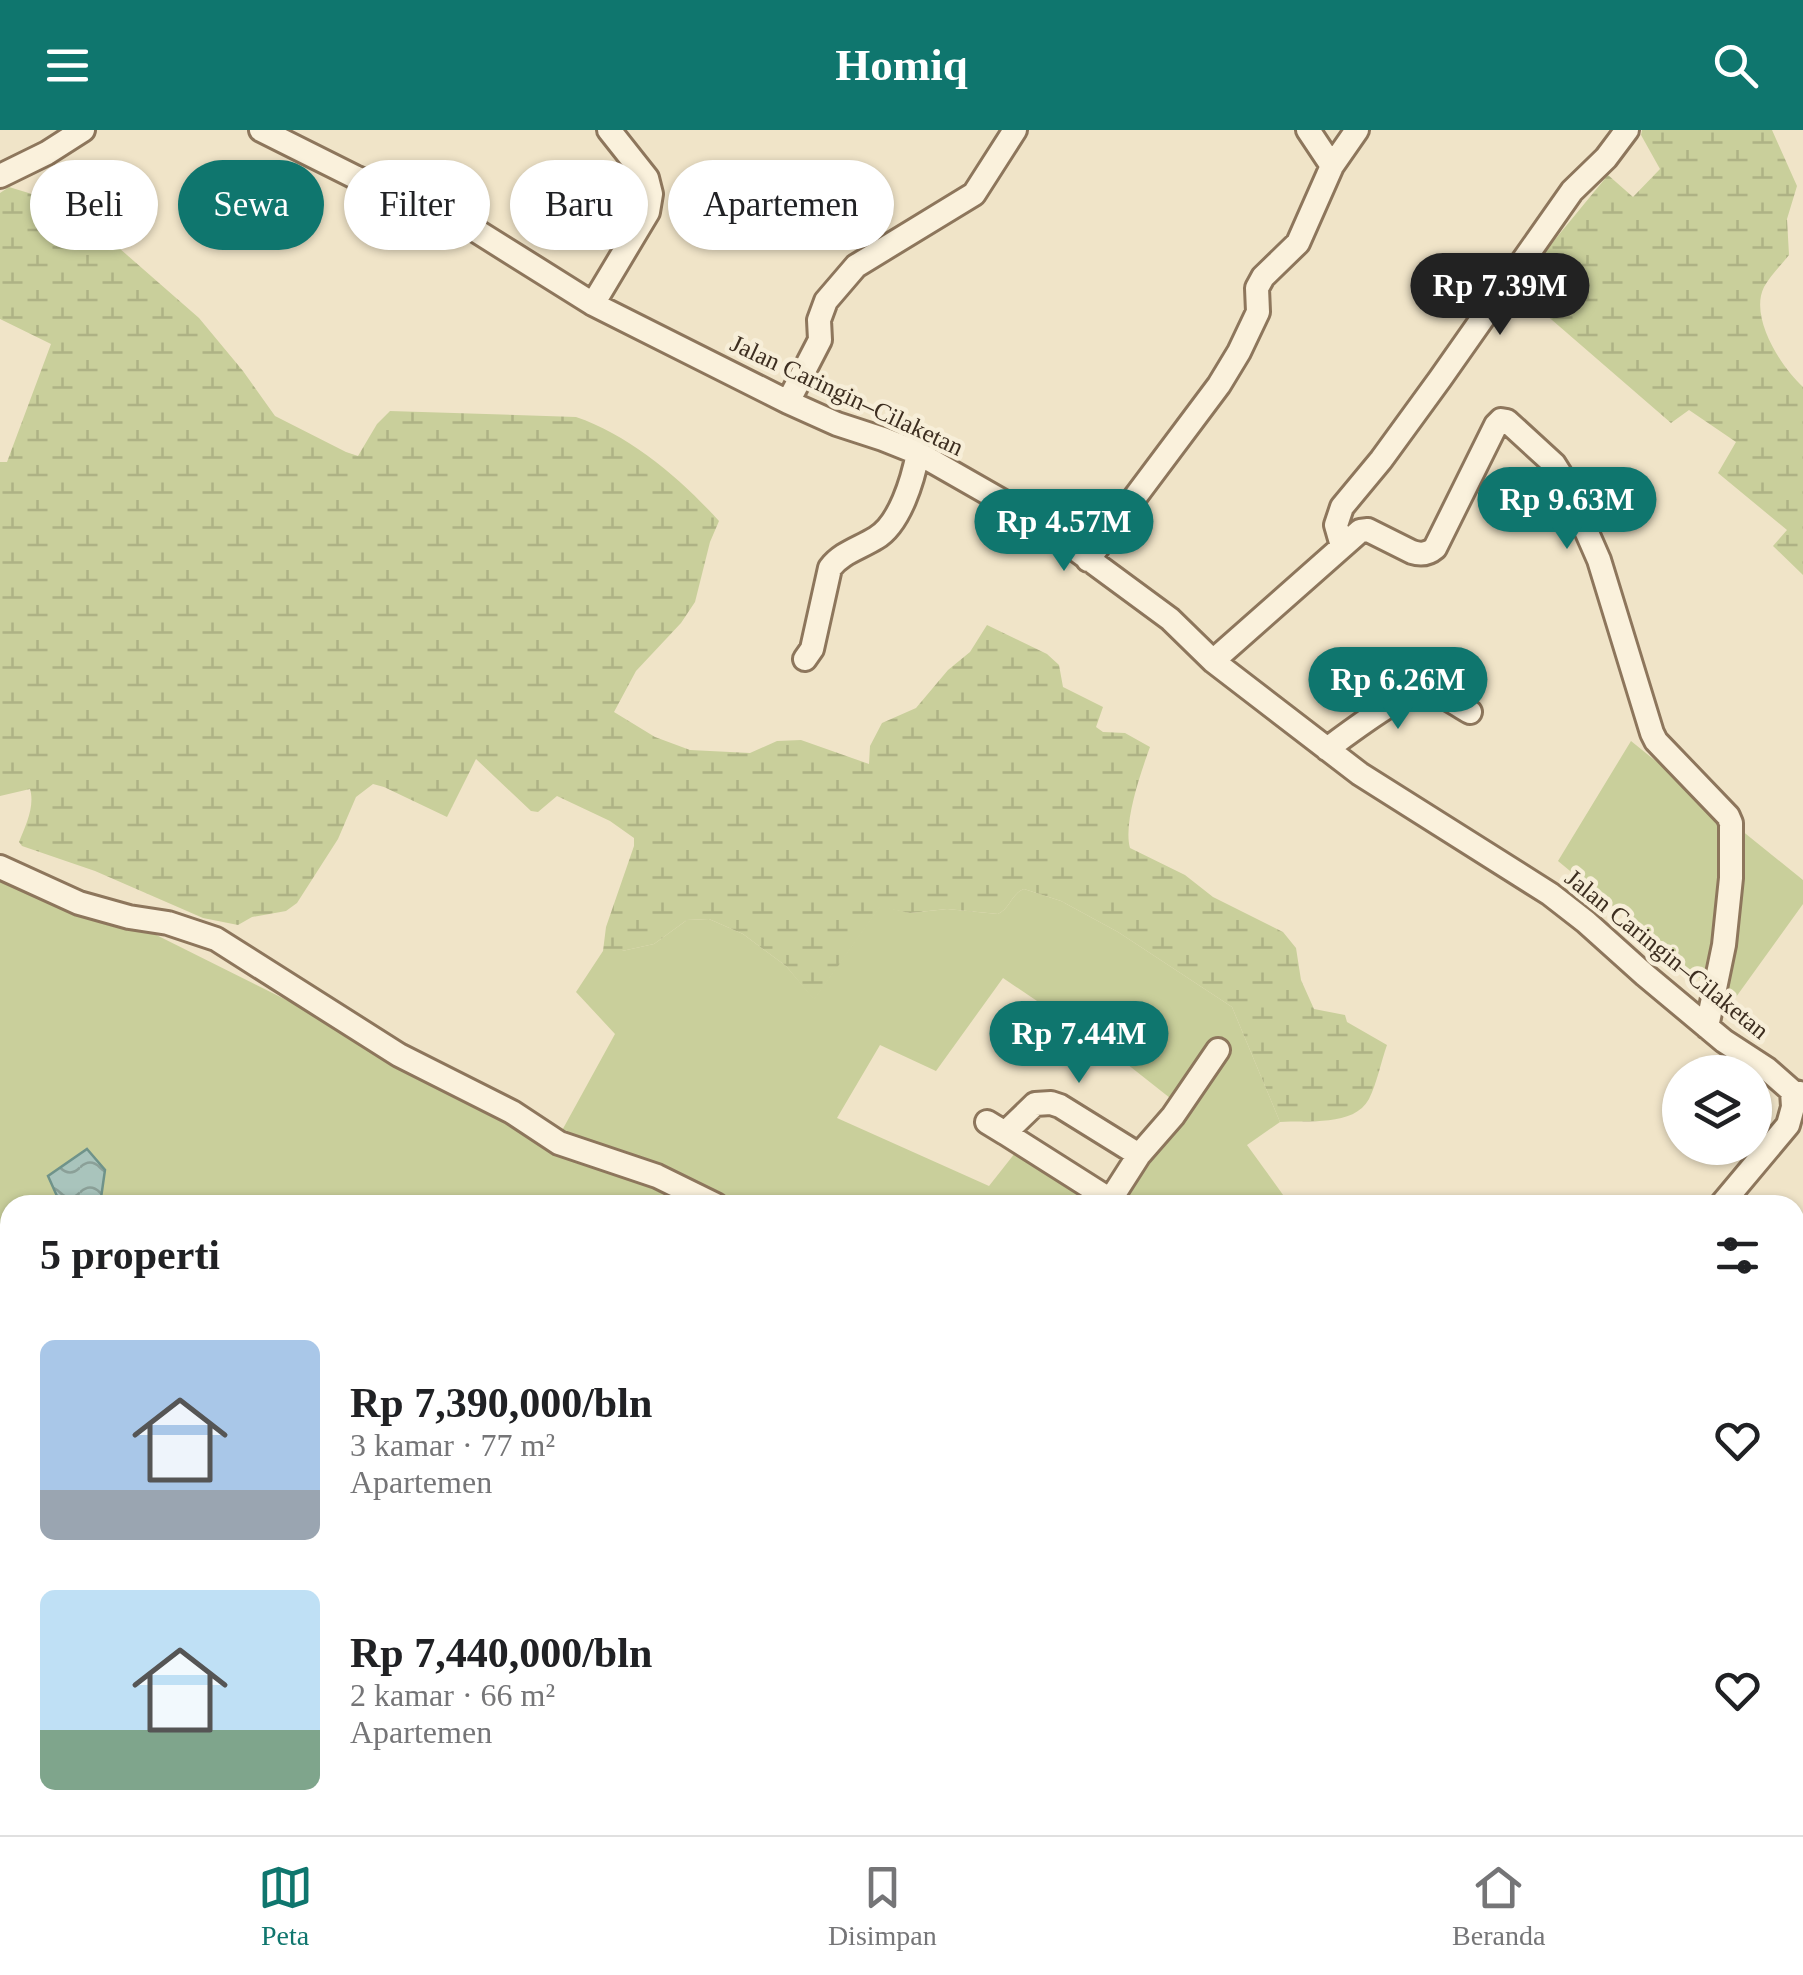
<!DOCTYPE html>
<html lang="id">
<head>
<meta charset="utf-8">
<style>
  :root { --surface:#fff; --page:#f6f6f6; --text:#202124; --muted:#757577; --line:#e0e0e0; --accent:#0f766e }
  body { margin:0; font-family:"Times New Roman",serif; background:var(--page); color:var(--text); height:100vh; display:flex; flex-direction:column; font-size:38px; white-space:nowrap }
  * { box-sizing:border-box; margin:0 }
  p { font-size:32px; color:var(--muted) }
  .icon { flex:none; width:55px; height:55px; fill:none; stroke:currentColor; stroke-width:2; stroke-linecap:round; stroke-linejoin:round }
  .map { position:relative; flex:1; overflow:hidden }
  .details { position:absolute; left:0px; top:1065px; width:1805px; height:640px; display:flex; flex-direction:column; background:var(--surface); border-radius:30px 30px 0 0; box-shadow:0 2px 8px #0004 }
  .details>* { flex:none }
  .banner { position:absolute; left:30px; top:30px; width:1000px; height:90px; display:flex; gap:20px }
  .tools { position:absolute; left:1662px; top:925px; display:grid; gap:20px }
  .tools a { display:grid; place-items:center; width:110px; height:110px; border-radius:50%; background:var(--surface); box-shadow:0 2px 8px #0004; font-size:50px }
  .price { position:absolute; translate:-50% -85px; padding:0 22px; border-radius:35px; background:var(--accent); color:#fff; font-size:32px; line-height:65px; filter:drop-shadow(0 2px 5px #0008) }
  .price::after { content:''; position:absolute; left:50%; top:60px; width:30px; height:22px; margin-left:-15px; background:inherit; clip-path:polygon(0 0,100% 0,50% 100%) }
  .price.selected { background:#222; color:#fff }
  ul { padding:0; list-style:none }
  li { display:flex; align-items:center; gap:30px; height:250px; padding:0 40px }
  li span { display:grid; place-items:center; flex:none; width:280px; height:200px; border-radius:15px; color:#555 }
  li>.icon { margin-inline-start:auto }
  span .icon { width:120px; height:120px; fill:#fffc; stroke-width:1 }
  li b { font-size:42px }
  h2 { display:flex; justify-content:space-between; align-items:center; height:120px; padding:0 40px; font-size:42px }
  .chip { padding:0 35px; border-radius:45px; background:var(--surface); box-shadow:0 2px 8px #0004; font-size:35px; line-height:90px }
  .chip.selected { background:var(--accent); color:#fff }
  header { display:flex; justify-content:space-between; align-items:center; height:130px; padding:0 40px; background:var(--accent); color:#fff; font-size:45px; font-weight:700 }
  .menu { display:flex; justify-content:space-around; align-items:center; height:140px; border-top:2px solid var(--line); background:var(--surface); font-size:28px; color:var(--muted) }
  .menu a { display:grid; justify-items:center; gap:5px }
  .menu .selected { color:var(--accent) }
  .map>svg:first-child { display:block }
  .green { fill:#c9cf9b; fill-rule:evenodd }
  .wetland { fill:url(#wetland-marsh) }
  .water { fill:url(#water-waves); stroke:#6f938a; stroke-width:2.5 }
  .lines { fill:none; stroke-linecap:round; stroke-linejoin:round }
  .minor-casing { stroke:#8d765c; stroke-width:28 }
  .path { stroke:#8d765c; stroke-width:2.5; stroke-dasharray:8 5; stroke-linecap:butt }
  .minor { stroke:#faf1dc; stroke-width:22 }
  .labels { text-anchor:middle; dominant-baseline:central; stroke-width:9; stroke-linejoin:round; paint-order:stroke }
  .street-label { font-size:25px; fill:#3d2e20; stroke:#f7eed8 }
</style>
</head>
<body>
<header><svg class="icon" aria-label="menu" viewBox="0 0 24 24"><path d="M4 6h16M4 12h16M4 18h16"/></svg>Homiq<svg class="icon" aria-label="search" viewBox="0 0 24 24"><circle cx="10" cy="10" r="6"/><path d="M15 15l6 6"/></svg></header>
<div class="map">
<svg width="1803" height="1705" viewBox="0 0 1803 1705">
  <defs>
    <pattern id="wetland-marsh" width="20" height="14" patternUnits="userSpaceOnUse" patternTransform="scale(2.5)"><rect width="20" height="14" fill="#c9cf9b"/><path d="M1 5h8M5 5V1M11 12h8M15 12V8" fill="none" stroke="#aeb285"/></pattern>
    <pattern id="water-waves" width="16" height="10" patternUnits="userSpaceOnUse" patternTransform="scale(2.5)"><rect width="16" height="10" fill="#a9c4bc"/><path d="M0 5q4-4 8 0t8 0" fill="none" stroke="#8ba098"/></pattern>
  </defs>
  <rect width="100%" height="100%" fill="#f0e4c8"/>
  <!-- green -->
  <path class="green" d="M1631,611l172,139v24l-72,100 -173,-143z
    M0,727l559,279 56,-102 -39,-42 27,-41h19l32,-7 33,-24 22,-1 34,15 43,32 28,33 66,-93 30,7 37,-4 51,5c12,-5 13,-20 26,-25l37,12 57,31 114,75 48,115 -33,23 39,54 -3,6h-1273v217l-10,-4zM1003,848l105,71 62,49 16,-11 -83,114 -80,-58 -34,43 -152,-68 43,-73 56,26z
    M178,1695h1368l-5,10h-1359z"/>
  <!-- wetland -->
  <path class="wetland" d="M1642,0h130l25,56 -10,33 2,36c-8,10 -19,21 -25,32 -15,30 17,80 39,100v188l-30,-29 14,-16 -69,-57 18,-31 -47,-32 -18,13 -156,-135 93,-113 25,22 27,-28 -19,-34z
    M9,57l62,19 128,112 44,53 32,45 71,36 12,4 19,-32 13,-13 186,6c54,18 106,63 143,104l-9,21 -15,60 -14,21 -45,48 -22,41 41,25 35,13 60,3 27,-12 24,-1 68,24 1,-18 12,-23 34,-15 32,-38 22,-18 17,-27 60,29 12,11 4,22 40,20 -7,20 7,5 22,1 25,14c-9,25 -27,76 -20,101l55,27 28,22 70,35 13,16 5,32 13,29 31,6 2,7 40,23c-6,17 -10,38 -18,54 -15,28 -62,21 -89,23l-48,-115 -114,-75 -57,-31 -37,-12c-13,5 -14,20 -26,25l-51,-5 -37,4 -30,-6 -66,93 -28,-34 -43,-32 -34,-15 -22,1 -33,24 -32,7h-19l3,-24 28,-81v-8l-24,-17 -53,-25 -19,16 -7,-1 -55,-52 -29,58 -63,-30 -11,-3 -17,13 -18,42 -41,64 -11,8 -34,6 -14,8 -35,-7 -108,-47 -73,-25 -3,-4c7,-17 16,-36 11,-53l-30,7v-334h7l44,-118 -51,-25v-126z
    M0,1288l10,4v391l-10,6z
    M63,1695h115l4,10h-114z"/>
  <!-- water -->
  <path class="water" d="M87,1019l18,21 -5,35h-39l-13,-29z"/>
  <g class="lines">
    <defs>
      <path id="minor" d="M261,0l94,47 120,53 118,74 195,98 49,22 46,15 35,14 119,68 133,98 43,42 147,113 190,120 36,28 59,53 79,66 43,28 25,22 11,3
        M1332,36l25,-36
        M0,46l47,-23 36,-23
        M593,174l55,-92 3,-18 -4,-16 -38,-48
        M788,272l32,-62 -1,-20 7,-19 30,-35 118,-72 41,-64
        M1342,416l-6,-21 6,-18 39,-47 59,-81 132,-188 34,-33 21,-28
        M1088,430l131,-175 20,-33 19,-40 -1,-24 6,-11 35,-34 34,-77 -24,-36
        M805,529l7,-10 18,-81c11,-15 30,-20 46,-30 24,-14 37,-59 42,-85
        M1213,531l147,-130 8,-1 44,22c9,3 16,2 23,-4l61,-123 5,-5 6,1 47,43 10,16 35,80 53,173 4,8 72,75 3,7v55l-7,67 -17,82
        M1327,619c18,-13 81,-62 101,-59 11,1 32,17 42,22
        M0,737l79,36 50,14 39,6 48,16 183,116 113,57 47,31 98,33 59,29
        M987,992l18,11 30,-29 16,-1 9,3 79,49
        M1005,1003l104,66
        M1107,1075l32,-50 34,-39 45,-66
        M1721,1075l67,-80 5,-18 -1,-16
        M1795,1173l8,4
        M1795,1356l8,-13
        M1542,1705l7,-10"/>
    </defs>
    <!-- minor casing -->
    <use href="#minor" class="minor-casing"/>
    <!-- path -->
    <path class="path" d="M813,1695l1,10
      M610,1705l40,-10"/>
    <!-- minor -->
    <use href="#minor" class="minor"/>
  </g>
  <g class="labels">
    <!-- street labels -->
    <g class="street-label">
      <text transform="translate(847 265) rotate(25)">Jalan Caringin–Cilaketan</text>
      <text transform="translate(1667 824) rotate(39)">Jalan Caringin–Cilaketan</text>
    </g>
  </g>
</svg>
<div class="tools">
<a><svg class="icon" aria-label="layers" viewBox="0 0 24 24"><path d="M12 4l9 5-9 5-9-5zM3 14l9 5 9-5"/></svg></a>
</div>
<b class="price selected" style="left:1500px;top:208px">Rp 7.39M</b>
<b class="price" style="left:1567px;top:422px">Rp 9.63M</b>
<b class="price" style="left:1064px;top:444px">Rp 4.57M</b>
<b class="price" style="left:1398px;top:602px">Rp 6.26M</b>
<b class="price" style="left:1079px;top:956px">Rp 7.44M</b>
<div class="banner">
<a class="chip">Beli</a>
<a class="chip selected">Sewa</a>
<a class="chip">Filter</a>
<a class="chip">Baru</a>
<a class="chip">Apartemen</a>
</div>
<section class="details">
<h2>5 properti<svg class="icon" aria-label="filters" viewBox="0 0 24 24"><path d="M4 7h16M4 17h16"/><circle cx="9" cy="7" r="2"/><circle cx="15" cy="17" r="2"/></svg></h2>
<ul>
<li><span style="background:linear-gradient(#a9c7e8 75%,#9aa5b1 0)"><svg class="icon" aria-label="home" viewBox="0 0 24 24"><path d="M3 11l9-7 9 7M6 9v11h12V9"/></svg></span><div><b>Rp 7,390,000/bln</b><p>3 kamar · 77 m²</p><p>Apartemen</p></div><svg class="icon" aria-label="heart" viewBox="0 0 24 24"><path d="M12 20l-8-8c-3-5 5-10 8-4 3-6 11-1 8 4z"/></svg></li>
<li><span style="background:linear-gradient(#bfe0f5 70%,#7fa58c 0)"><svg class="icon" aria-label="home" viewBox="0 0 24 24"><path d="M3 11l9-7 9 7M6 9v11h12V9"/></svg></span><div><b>Rp 7,440,000/bln</b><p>2 kamar · 66 m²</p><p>Apartemen</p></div><svg class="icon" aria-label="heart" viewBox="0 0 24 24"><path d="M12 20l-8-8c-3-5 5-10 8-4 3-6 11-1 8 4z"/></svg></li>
</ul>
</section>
</div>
<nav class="menu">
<a class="selected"><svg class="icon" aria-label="map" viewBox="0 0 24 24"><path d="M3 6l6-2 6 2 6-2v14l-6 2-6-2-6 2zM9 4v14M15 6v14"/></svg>Peta</a>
<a><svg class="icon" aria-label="saved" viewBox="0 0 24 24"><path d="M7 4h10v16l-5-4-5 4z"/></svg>Disimpan</a>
<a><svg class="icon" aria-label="home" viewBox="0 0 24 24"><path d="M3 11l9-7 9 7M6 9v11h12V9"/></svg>Beranda</a>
</nav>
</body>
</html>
